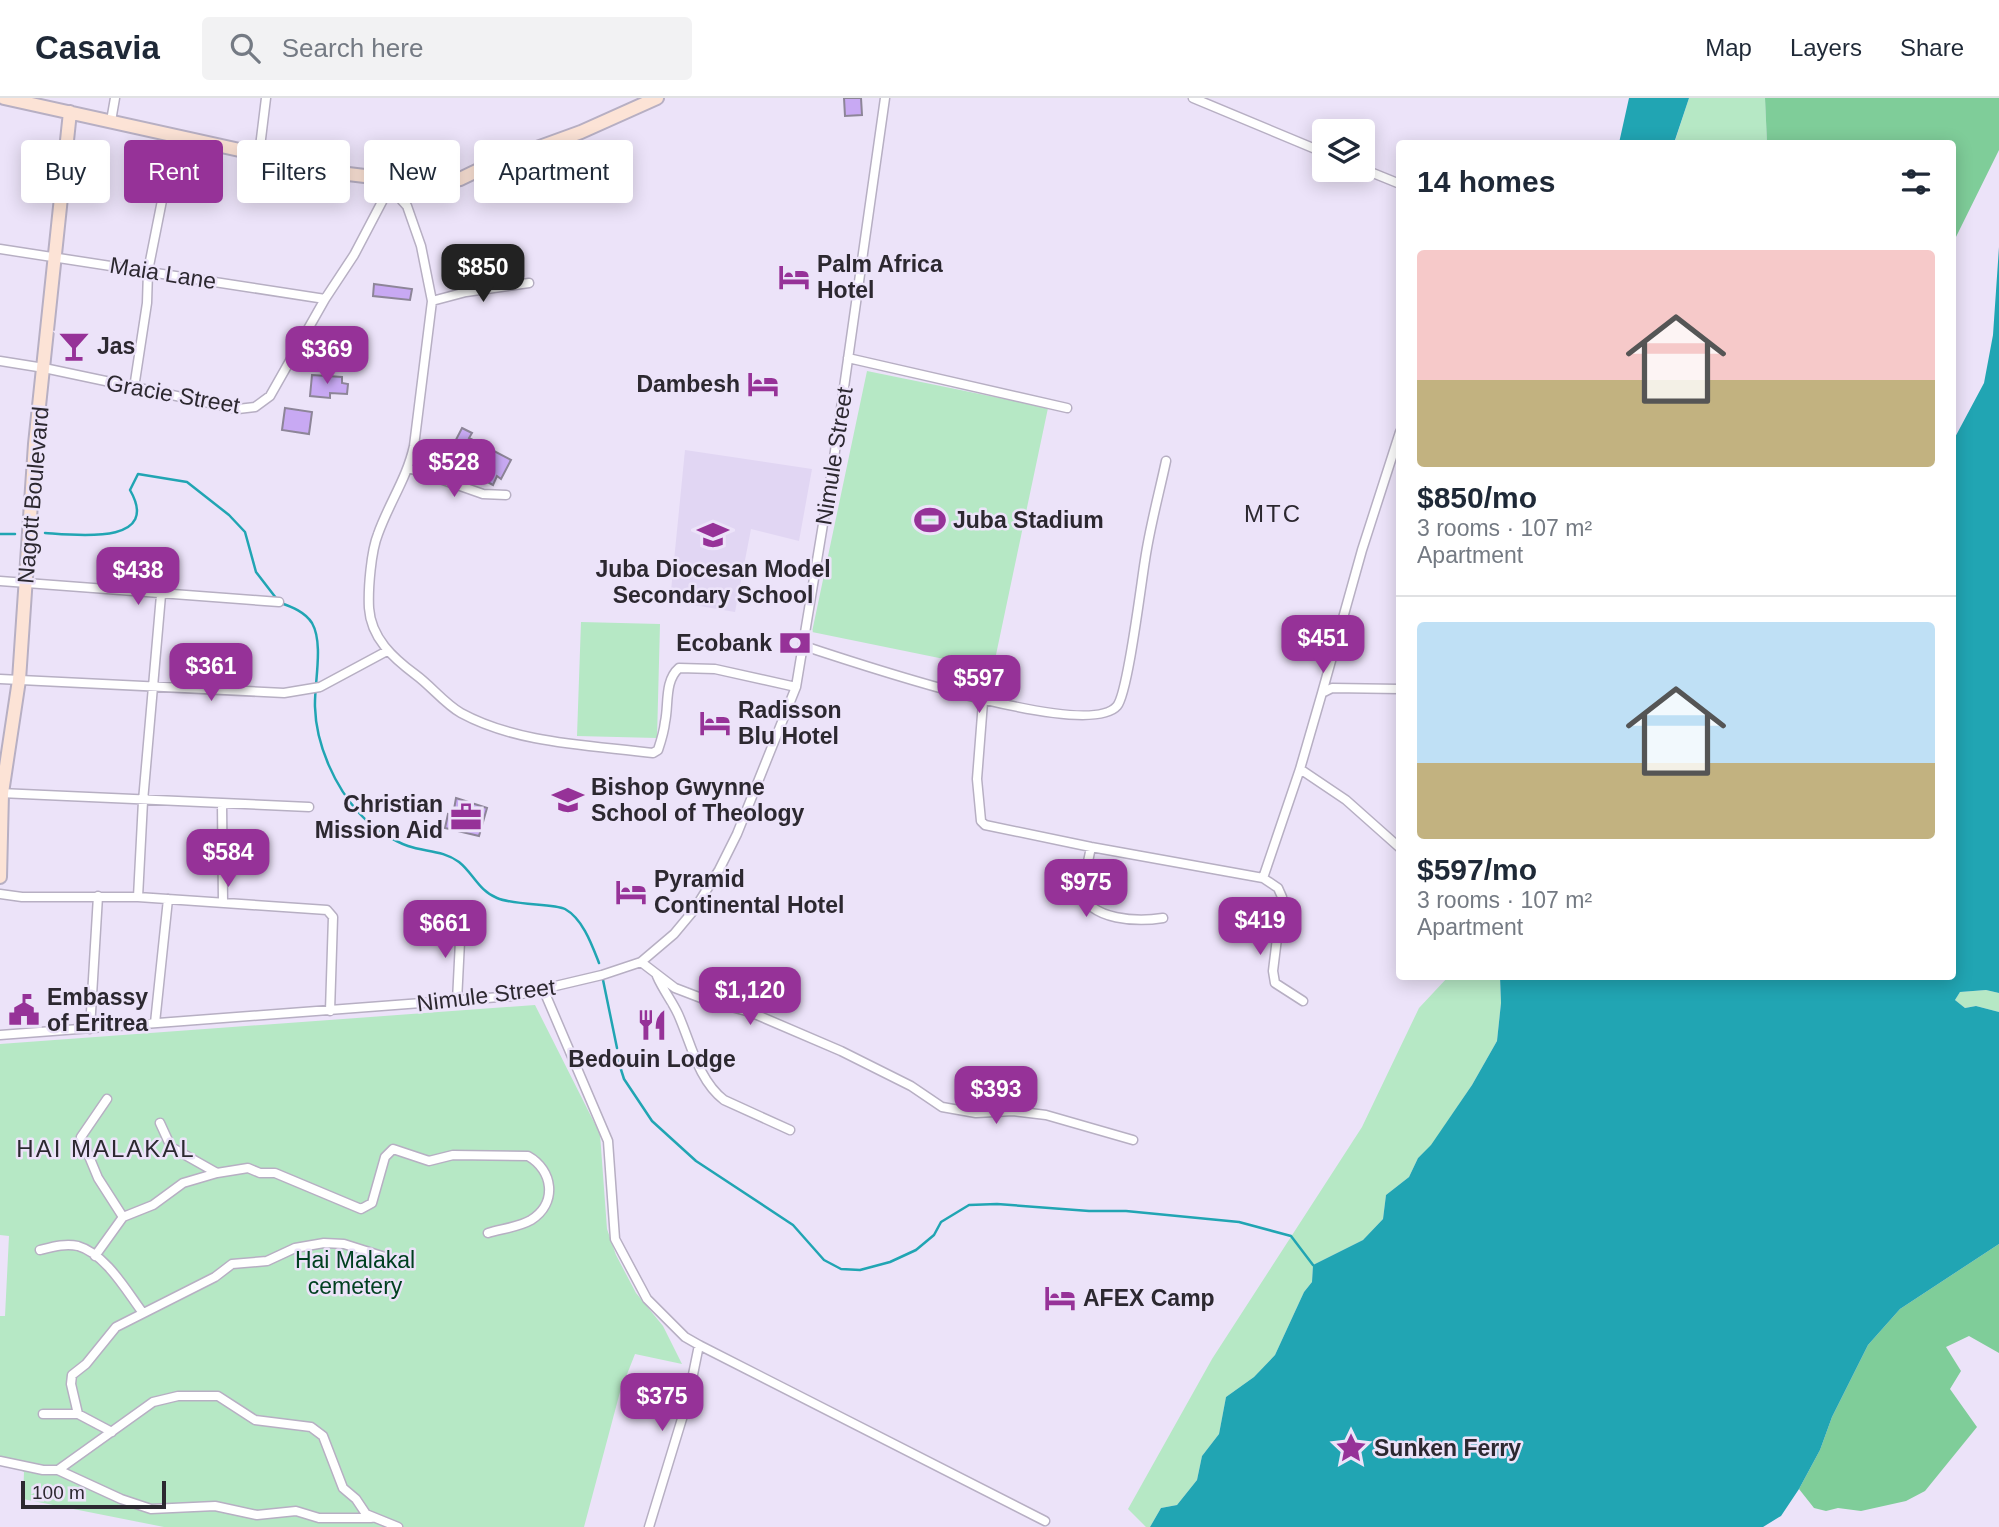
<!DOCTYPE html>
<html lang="en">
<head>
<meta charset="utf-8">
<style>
  :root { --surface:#fff; --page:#f2f2f3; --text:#1f2937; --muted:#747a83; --line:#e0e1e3; --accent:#963298 }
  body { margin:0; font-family:Arial,sans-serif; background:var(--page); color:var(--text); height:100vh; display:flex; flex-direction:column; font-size:26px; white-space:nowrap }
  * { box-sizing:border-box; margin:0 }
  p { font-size:23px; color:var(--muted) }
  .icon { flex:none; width:38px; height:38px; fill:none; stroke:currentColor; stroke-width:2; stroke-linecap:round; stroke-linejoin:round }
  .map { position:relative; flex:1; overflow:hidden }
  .sheet { position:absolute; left:1396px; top:42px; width:560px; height:840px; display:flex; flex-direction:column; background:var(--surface); border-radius:7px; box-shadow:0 4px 18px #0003 }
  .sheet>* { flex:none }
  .top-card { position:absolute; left:21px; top:42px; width:665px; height:63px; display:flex; gap:14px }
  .fabs { position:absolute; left:1312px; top:21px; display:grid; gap:14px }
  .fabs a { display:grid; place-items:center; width:63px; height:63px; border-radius:7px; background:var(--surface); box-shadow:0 4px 18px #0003; font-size:35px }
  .scale { position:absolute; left:21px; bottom:18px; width:145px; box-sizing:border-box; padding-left:7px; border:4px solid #2c2830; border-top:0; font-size:19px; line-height:24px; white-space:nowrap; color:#2c2830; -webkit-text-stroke:5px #ece3f9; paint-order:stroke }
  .price { position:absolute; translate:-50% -60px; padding:0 16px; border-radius:14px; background:var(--accent); color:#fff; font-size:23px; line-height:46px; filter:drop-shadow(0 2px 4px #0008) }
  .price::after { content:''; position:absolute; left:50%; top:42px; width:21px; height:16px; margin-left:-10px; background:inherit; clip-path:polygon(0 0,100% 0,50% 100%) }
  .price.current { background:#222; color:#fff }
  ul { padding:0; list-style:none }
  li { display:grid; align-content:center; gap:14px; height:371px; padding:0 21px }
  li+li { border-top:2px solid var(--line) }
  li span { display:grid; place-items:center; height:217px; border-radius:7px; color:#555 }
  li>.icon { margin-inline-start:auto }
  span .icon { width:126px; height:126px; fill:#fffc; stroke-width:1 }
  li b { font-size:30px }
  h2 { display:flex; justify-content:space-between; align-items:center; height:84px; padding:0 21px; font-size:30px }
  .tag { padding:0 24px; border-radius:7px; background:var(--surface); box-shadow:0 4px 18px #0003; font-size:24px; line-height:63px }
  .tag.current { background:var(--accent); color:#fff }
  header { display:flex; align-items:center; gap:42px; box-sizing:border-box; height:98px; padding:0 35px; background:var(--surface); border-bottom:2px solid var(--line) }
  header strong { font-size:33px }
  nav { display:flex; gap:38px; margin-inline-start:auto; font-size:24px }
  .search { width:490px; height:63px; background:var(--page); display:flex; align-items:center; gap:18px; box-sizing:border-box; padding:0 24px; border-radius:7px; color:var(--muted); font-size:26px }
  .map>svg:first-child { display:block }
  .built { fill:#e1d6f3 }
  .green { fill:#b6e8c5 }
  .forest { fill:#7fcd99 }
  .water { fill:#21a5b3 }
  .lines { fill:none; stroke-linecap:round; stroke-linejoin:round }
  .stream { stroke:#21a5b3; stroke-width:2.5 }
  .building { fill:#c8a9f3; stroke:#8d8598; stroke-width:2 }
  .street-casing { stroke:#b7afc3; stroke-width:11 }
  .secondary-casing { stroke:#b7afc3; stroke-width:16 }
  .street { stroke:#fff; stroke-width:8 }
  .secondary { stroke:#fce3d6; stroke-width:12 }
  .labels { text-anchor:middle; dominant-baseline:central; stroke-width:5; stroke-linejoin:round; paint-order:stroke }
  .poi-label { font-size:23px; font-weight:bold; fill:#2c2830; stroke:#ece3f9; text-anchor:start }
  .street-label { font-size:23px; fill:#2c2830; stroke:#ece3f9 }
  .park-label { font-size:23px; fill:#004020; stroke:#ece3f9 }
  .neighbourhood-label { font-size:24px; letter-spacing:2px; fill:#2c2830; stroke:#ece3f9 }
</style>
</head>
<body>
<header>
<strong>Casavia</strong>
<div class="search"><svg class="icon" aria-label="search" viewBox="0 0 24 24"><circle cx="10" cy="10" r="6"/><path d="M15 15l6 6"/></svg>Search here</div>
<nav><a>Map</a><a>Layers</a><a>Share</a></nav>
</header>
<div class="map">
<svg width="1999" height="1429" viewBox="0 0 1999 1429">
  <rect width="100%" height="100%" fill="#ece3f9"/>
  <!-- built -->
  <path class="built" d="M685,352l127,19 -13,72 -48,-12 -16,83 -65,-11z"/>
  <!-- green -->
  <path class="green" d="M1689,0h76l2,45 -93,1z
    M867,273l181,37 -55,261 -181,-37z
    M581,524l79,2 -3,114 -80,-2z
    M1448,879h52l1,26 -4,38 -25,44 -41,61 -13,12 -9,19 -23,18 -3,24 -20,21 -50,25 -1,17 -8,10 -29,63 -21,22 -28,20 -7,37 -17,22 -5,24 -20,25 -16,3 -11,19h-4l-18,-18 84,-150 150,-232 57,-119z
    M1986,892l13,3v19l-23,-6 -11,2 -10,-8 5,-8z
    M535,907l65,129 7,95 9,26 20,38 27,33 19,38 -47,-10 -15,38 -36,135h-420l-141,-28 1,-27 -24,-13v-143h5l4,-80 -9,-1v-191z"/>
  <!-- forest -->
  <path class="forest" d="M1765,0h234v52l-46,93v-99l-186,-1z
    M1999,1146v109l-30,-17 -23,11 15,24 -11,18 27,38 -52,64 -19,10 -45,10 -23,-3 -12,3 -12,-3 -15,-19 21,-39 12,-33 36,-72 32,-36z"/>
  <!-- water -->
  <path class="water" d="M1629,0h60l-15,45h-55z
    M1999,149v746l-13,-3 -26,2 -5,8 10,8 11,-2 23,6v232l-99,65 -32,36 -36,72 -12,33 -21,39 -18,27 -18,11h-613l11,-19 16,-3 20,-25 5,-24 17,-22 7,-37 28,-20 21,-22 29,-63 8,-10 1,-17 50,-25 20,-21 3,-24 23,-18 9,-19 13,-13 41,-60 25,-44 4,-38 -1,-26 453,-1v-535l31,-58 9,-48z"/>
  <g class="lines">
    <!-- stream -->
    <path class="stream" d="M45,435c30,2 117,13 85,-43l8,-16 49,8 42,33 16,17 11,40 20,26
      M0,436h15
      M281,505c11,4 24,9 31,20 12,21 2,61 3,84 1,38 20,80 45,107 11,12 33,27 48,32 17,6 35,4 51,16 14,11 20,29 38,36 19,8 56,5 68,11 18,10 27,36 34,54
      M602,877l15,73
      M617,959l7,22 28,42 44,40 97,64 31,35 17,9 19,1 30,-8 26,-12 18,-15 7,-13 28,-17 28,-1 92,7h37l113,11 52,14 22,29"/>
  </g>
  <!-- building -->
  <path class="building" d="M844,0h17l1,17 -17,1z
    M374,186l38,5 -2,11 -37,-4z
    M312,277l30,2v6l6,1 -1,10 -17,-1v5l-20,-2z
    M285,310l27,4 -3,22 -27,-4z
    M462,330l10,5 -3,5 42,22 -10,19 -4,-3 -4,9 -11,-6 4,-8 -27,-14 -3,7 -10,-5z
    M456,700l31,10 -8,28 -34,-8 3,-14 5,1z"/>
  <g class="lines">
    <defs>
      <path id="street" d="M1193,0l132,55
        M111,23l4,-23
        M259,57l7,-57
        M1363,71l37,15
        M0,151l325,50
        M432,203l34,-9 63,-9
        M848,260l219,50
        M0,263l44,7 194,41 17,-2 15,-11 55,-97 29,-44 31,-59h13l9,10 14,40 11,55 -18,145c-7,32 -25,57 -36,88 -7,17 -10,55 -9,74 2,30 24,50 47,67 15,11 29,29 45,38 57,31 129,32 192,40l5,-3c3,-9 6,-18 7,-28 4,-17 -1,-41 14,-54l36,1 81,18
        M134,290l13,-85 1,-32 27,-136
        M409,370l74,26 23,1
        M0,483l279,21
        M804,548c47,15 282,96 313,60 11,-13 24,-122 28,-146 5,-34 14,-66 21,-99
        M0,581l284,14 36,-6 67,-36
        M1322,595l40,-143 38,-118
        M983,604l-6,77 4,42 4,4 106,22 172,31 37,-109 22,-76 10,-5 68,1
        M1300,671l46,31 54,48
        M0,695l309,14
        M222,705l1,100
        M1091,749l-9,44c7,30 57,31 81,27
        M1263,780l15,10 4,9 -9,74 2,12 28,18
        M0,796l22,3h116l189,13 6,7 -3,94
        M138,799l5,-96 18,-206
        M641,864l34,26 34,13 41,11 91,39 70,35 31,21 34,6 37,-2 33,4 87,25
        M657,878c6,14 15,25 21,38 13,29 20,66 46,86l66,30
        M544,893l64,150 7,98 32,60 38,38 14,8 346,176
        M457,903l4,-80
        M155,925l13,-124
        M90,931l8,-133
        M0,937l513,-39 89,-21 39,-13 33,-28 20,-24 25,-40 18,-36 59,-147 38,-229 51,-360
        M107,1001l-26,38 17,41 25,39
        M160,1025l11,24 46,26 31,-5 12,5h15l86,36 11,-6 13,-46 8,-8 36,12 24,-6 75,1c25,14 30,47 3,64 -12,7 -30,9 -43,13
        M40,1152c12,-3 25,-7 38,-4 28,8 49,46 65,67
        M95,1158l28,-39 30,-12 30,-22 34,-10
        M43,1316h35l34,18
        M78,1316l-7,-30 1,-9 14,-11 30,-37 99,-50 17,-13 35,-3 28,-13 29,-5 20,1 41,13
        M0,1363l43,9h15l95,-68 25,-6h40l37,24 56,7 12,9 20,52 13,11 10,15 32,13
        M58,1372l63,29 30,10 64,-3 42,9 39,-4 23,7h52
        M649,1429l39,-128 11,-54"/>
      <path id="secondary" d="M4,0l344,76 84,10 28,-5 27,-13 94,-34 76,-34
        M0,779l2,-84 17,-113 16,-236 35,-332"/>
    </defs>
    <!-- street casing -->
    <use href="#street" class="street-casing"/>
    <!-- secondary casing -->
    <use href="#secondary" class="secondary-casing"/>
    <!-- street -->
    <use href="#street" class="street"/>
    <!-- secondary -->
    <use href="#secondary" class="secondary"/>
  </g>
  <!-- icons -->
  <defs>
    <symbol id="hotel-bare" viewBox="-9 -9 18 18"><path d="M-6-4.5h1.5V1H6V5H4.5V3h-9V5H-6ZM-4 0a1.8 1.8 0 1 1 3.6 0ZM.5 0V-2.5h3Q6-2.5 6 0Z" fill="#963298" stroke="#ece3f9" stroke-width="2.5" paint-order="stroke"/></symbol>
    <symbol id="bar-bare" viewBox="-9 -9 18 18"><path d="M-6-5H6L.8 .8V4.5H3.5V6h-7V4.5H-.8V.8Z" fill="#963298" stroke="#ece3f9" stroke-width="2.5" paint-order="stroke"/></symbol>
    <symbol id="stadium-bare" viewBox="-9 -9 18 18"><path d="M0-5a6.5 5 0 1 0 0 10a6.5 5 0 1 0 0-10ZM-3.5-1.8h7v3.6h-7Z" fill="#963298" stroke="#ece3f9" stroke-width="2.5" paint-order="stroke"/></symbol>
    <symbol id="school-bare" viewBox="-9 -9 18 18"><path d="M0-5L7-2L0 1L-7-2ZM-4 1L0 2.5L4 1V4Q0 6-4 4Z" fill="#963298" stroke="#ece3f9" stroke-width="2.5" paint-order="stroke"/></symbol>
    <symbol id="bank-bare" viewBox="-9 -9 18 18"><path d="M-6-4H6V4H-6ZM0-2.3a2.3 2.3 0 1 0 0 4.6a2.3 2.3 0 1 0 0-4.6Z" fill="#963298" stroke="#ece3f9" stroke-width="2.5" paint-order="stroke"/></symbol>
    <symbol id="university-bare" viewBox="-9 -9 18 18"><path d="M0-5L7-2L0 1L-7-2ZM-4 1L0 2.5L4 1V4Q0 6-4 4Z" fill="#963298" stroke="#ece3f9" stroke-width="2.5" paint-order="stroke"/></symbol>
    <symbol id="office-bare" viewBox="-9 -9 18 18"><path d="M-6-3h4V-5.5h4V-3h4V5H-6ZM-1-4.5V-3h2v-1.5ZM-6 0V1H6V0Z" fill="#963298" stroke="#ece3f9" stroke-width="2.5" paint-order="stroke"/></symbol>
    <symbol id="civic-bare" viewBox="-9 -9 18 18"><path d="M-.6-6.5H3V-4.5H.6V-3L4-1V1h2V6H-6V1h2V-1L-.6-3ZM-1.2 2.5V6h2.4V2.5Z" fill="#963298" stroke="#ece3f9" stroke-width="2.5" paint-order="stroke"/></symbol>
    <symbol id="restaurant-bare" viewBox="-9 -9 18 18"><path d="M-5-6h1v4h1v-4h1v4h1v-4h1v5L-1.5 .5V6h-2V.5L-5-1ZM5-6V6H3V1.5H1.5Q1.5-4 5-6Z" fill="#963298" stroke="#ece3f9" stroke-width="2.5" paint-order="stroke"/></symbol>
    <symbol id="sight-bare" viewBox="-9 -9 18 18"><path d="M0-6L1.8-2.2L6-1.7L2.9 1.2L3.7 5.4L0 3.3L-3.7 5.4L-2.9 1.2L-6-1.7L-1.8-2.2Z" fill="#963298" stroke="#ece3f9" stroke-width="2.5" paint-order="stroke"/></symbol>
  </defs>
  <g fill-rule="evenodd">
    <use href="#hotel-bare" x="772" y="157" width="44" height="44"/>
    <use href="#bar-bare" x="52" y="226" width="44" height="44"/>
    <use href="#hotel-bare" x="741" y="264" width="44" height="44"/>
    <use href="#stadium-bare" x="908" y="400" width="44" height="44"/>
    <use href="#school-bare" x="691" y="415" width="44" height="44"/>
    <use href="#bank-bare" x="773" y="523" width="44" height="44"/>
    <use href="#hotel-bare" x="693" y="603" width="44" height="44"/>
    <use href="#university-bare" x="546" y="680" width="44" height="44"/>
    <use href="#office-bare" x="444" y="697" width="44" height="44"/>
    <use href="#hotel-bare" x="609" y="772" width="44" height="44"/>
    <use href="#civic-bare" x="2" y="890" width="44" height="44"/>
    <use href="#restaurant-bare" x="630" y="905" width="44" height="44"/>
    <use href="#hotel-bare" x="1038" y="1178" width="44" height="44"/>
    <use href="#sight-bare" x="1329" y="1328" width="44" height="44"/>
  </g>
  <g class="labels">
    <!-- poi labels -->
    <g class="poi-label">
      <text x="817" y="166">Palm Africa<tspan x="817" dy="26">Hotel</tspan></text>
      <text x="97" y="248">Jas</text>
      <text x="740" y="286" text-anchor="end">Dambesh</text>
      <text x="953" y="422">Juba Stadium</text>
      <text x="713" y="471" text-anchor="middle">Juba Diocesan Model<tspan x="713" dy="26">Secondary School</tspan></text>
      <text x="772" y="545" text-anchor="end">Ecobank</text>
      <text x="738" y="612">Radisson<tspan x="738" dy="26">Blu Hotel</tspan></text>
      <text x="591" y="689">Bishop Gwynne<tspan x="591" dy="26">School of Theology</tspan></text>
      <text x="443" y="706" text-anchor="end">Christian<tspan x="443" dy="26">Mission Aid</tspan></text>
      <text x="654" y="781">Pyramid<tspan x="654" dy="26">Continental Hotel</tspan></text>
      <text x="47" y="899">Embassy<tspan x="47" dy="26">of Eritrea</tspan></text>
      <text x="652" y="961" text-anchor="middle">Bedouin Lodge</text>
      <text x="1083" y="1200">AFEX Camp</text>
      <text x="1374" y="1350">Sunken Ferry</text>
    </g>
    <!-- street labels -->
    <g class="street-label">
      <text transform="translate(163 175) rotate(9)">Maia Lane</text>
      <text transform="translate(173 296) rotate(10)">Gracie Street</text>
      <text transform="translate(834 358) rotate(-81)">Nimule Street</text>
      <text transform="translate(33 397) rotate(-85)">Nagott Boulevard</text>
      <text transform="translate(486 897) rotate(-7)">Nimule Street</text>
    </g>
    <!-- park labels -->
    <g class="park-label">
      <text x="355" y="1162">Hai Malakal<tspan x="355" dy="26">cemetery</tspan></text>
    </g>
    <!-- neighbourhood labels -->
    <g class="neighbourhood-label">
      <text x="1273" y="415">MTC</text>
      <text x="106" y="1050">HAI MALAKAL</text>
    </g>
  </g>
</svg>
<div class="fabs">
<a><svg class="icon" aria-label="layers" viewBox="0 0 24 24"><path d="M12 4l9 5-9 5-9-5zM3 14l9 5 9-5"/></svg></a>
</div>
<div class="scale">100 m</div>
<b class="price current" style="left:483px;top:206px">$850</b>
<b class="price" style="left:327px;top:288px">$369</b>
<b class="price" style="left:454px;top:401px">$528</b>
<b class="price" style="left:138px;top:509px">$438</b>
<b class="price" style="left:1323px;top:577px">$451</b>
<b class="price" style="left:211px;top:605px">$361</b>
<b class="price" style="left:979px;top:617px">$597</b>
<b class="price" style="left:228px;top:791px">$584</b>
<b class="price" style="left:1086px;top:821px">$975</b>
<b class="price" style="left:1260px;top:859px">$419</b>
<b class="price" style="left:445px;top:862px">$661</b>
<b class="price" style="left:750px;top:929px">$1,120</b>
<b class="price" style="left:996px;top:1028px">$393</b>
<b class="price" style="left:662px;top:1335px">$375</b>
<div class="top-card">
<a class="tag">Buy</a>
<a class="tag current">Rent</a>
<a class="tag">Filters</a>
<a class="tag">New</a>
<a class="tag">Apartment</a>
</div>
<section class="sheet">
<h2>14 homes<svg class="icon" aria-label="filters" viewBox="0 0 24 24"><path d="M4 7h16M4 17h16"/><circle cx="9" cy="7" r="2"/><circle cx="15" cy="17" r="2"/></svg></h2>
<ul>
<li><span style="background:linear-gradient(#f6c9c9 60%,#c2b280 0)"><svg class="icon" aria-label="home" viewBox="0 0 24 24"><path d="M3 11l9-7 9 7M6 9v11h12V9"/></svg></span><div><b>$850/mo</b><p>3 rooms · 107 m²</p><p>Apartment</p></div></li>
<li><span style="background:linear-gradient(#bfe0f5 65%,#c2b280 0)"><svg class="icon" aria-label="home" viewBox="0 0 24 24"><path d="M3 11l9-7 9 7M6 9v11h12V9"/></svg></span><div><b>$597/mo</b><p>3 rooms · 107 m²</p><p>Apartment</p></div></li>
</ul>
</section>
</div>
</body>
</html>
